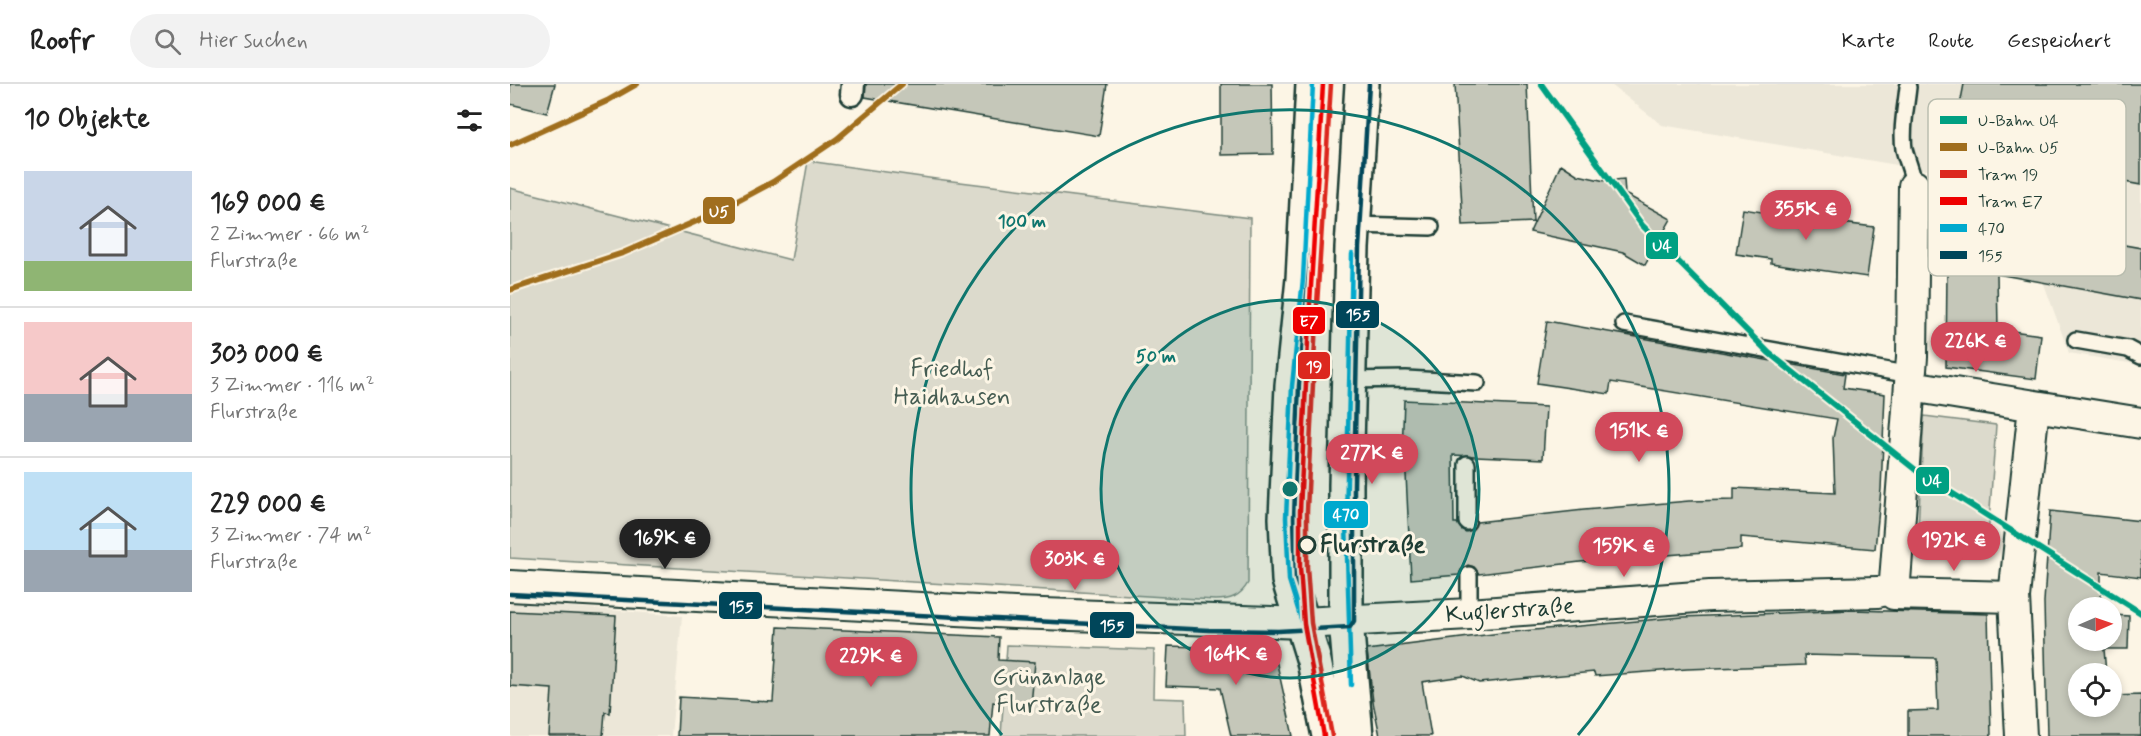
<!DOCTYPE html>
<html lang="de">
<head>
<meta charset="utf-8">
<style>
  :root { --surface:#fff; --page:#f2f2f2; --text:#222; --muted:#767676; --line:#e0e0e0; --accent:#d1495b }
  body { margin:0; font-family:Mynerve,sans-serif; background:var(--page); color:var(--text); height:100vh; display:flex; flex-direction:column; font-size:22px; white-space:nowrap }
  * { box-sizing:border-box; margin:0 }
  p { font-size:20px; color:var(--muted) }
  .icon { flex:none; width:33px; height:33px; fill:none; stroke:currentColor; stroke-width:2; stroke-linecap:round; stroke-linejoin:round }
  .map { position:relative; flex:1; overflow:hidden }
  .panel { display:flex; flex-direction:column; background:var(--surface); width:510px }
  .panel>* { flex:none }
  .needle { width:39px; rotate:88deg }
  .buttons { position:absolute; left:1558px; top:513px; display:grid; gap:12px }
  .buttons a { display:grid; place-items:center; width:54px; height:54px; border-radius:50%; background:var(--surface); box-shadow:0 3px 9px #0003; font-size:30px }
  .price { position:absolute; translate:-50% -51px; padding:0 14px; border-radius:21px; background:var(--accent); color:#fff; font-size:20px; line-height:39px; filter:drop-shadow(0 2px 3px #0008) }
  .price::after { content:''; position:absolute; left:50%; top:36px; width:18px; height:14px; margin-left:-9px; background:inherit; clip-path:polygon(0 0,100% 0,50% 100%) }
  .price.selected { background:#222; color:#fff }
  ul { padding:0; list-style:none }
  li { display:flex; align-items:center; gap:18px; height:150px; padding:0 24px }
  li+li { border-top:2px solid var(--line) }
  li span { display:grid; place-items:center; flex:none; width:168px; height:120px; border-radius:0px; color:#555 }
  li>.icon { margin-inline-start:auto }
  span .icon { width:72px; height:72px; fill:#fffc; stroke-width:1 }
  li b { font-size:26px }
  h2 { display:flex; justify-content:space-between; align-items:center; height:72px; padding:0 24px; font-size:26px }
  header { display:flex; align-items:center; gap:36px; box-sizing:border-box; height:84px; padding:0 30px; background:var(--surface); border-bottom:2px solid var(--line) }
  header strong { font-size:28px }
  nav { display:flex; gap:33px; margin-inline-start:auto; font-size:21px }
  .search { width:420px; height:54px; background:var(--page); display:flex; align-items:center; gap:15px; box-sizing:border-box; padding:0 21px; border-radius:33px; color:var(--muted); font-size:22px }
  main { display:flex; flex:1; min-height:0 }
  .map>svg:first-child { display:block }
  .built { fill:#ece7d8 }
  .green { fill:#dcdacc; stroke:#7e8c80; stroke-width:1.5 }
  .building { fill:#c5c7b9; stroke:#1f3d34; stroke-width:1.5 }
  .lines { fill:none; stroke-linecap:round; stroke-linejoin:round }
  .service-casing { stroke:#1f3d34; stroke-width:20 }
  .pedestrian-casing { stroke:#1f3d34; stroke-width:27 }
  .minor-casing { stroke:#1f3d34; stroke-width:34 }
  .secondary-casing { stroke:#1f3d34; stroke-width:38 }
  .service { stroke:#fcf5e5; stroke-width:15 }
  .pedestrian { stroke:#fcf5e5; stroke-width:22 }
  .minor { stroke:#fcf5e5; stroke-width:30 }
  .secondary { stroke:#fcf5e5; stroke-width:33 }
  .bus-1-casing { stroke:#fcf5e5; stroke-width:9 }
  .bus-2-casing { stroke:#fcf5e5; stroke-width:9 }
  .bus-1 { stroke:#00a9ce; stroke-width:4.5 }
  .bus-2 { stroke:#00465a; stroke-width:4.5 }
  .tram-1-casing { stroke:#fcf5e5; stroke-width:9 }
  .tram-2-casing { stroke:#fcf5e5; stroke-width:9 }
  .tram-1 { stroke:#dc281e; stroke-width:4.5 }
  .tram-2 { stroke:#e00; stroke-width:4.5 }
  .metro-1-casing { stroke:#fcf5e5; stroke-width:10 }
  .metro-2-casing { stroke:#fcf5e5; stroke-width:10 }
  .metro-1 { stroke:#00a082; stroke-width:6 }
  .metro-2 { stroke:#a06e1e; stroke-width:6 }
  .ring { fill:none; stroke:#0f766e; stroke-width:3 }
  .stop-dot { fill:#fcf5e5; stroke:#1f3d34; stroke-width:3 }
  .labels { text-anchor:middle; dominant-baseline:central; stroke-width:6; stroke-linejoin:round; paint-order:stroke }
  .park-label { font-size:24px; fill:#455c52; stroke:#fcf5e5 }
  .stop-label { font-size:24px; font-weight:bold; fill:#1f3d34; stroke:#fcf5e5; text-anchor:start }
  .street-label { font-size:24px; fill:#1f3d34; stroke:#fcf5e5 }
  .key { fill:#fcf5e5; stroke:#babeb0; stroke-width:1.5 }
  .key-label { font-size:16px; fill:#1f3d34 }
  .centre { fill:#0f766e; stroke:#fcf5e5; stroke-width:3 }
  .ring-label { font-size:18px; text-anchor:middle; font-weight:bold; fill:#0f766e; stroke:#fcf5e5; stroke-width:6; stroke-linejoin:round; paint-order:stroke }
  .line-badge { stroke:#fcf5e5; stroke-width:2 }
  .badge-label { font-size:16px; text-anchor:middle; font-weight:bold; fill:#fff }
</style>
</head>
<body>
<header>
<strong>Roofr</strong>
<div class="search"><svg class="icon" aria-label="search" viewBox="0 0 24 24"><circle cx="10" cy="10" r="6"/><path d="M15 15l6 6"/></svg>Hier suchen</div>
<nav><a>Karte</a><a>Route</a><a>Gespeichert</a></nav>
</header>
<main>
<section class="panel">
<h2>10 Objekte<svg class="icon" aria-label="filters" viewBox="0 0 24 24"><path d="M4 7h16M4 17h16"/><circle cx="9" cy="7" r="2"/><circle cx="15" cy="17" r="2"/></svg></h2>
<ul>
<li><span style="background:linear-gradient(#c9d6e8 75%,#8fb573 0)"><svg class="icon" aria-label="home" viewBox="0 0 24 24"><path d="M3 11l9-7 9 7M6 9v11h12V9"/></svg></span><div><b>169 000 €</b><p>2 Zimmer · 66 m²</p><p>Flurstraße</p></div></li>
<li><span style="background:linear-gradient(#f6c9c9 60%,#9aa5b1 0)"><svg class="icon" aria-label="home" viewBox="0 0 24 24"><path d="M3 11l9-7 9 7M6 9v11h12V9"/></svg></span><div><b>303 000 €</b><p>3 Zimmer · 116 m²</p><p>Flurstraße</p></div></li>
<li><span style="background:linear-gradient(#bfe0f5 65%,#9aa5b1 0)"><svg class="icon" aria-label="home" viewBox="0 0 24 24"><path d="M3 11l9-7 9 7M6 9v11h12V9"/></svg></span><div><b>229 000 €</b><p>3 Zimmer · 74 m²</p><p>Flurstraße</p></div></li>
</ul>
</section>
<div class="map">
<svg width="1631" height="652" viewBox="0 0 1631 652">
  <rect width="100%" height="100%" fill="#fcf5e5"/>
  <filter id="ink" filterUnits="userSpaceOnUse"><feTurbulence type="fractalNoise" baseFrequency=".0167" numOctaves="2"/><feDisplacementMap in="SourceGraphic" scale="12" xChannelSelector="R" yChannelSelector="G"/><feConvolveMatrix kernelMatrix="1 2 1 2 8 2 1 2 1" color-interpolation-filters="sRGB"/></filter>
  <g filter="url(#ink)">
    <!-- built -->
    <path class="built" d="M1100,0h531v281l-72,-12 -61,-169 -346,-59z
      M0,518l172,14 -11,120h-161z"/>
    <!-- green -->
    <path class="green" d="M298,77l128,18 314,39 -2,365c-8,14 -18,17 -33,17l-705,-42v-370l281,72z
      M1414,332l72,9 -9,126 -70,-2z
      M497,561l147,5 -1,48 32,1 1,37h-185z"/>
    <!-- building -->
    <path class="building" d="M0,0h45l-8,29 -37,-9z
      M356,0h241l-8,52 -234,-39z
      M711,0h51l1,70 -52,1z
      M945,0h72l6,138 -70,3z
      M1454,0h177v101l-146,-27 1,48h17v19l128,23v52l-144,-26 1,55 43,6 -5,44 -90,-12 1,-97h3v-113z
      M1051,80l17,11 27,6 19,-2 1,15 46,25 -26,46 -22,-13 -93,-20z
      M1266,122l66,10v7l32,4 -7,50 -96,-14v-4l-35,-5 7,-45 32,5z
      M1037,237l298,53 -2,14 42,6 -4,95 -6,60 -134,-12v12l-161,13 -101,12 -5,-7 -6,-2 -7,5 -2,5 -48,4 -6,-126 -3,-1 2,-52 142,7 -3,52 -90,-4 1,68h3l5,7 4,2 6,-2 5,-8 107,-12 105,-9 45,-1v-12l101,5 -2,-55 4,-19 -226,-37 -2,12 -72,-11z
      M1540,427l91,10v56l-40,-5v36h-22v32h33v-25l17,1 -1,33h-24l2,25h-27v32h33v-10l29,-1v41h-94l-3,-134z
      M1343,526l135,4 3,122h-83v-25l30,-1 -2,-52 -132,-3 1,10 -118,4 -92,7 -1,-4 -115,11 -16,-7 -41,6 9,54h-51l-7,-34 -6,-52 134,-17 182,-16z
      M0,527l106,5 -6,97 -5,-1 -2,24h-54l3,-47 -42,-3z
      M268,543l221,10 -1,23 37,2 -4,43 -38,-3 -3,34h-313l2,-39 94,5z
      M658,562l93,3 10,5 6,10 16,72h-62l-11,-48 -54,-2z"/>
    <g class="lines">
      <defs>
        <path id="service" d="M1398,3c-2,20 -7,42 -4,62 3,13 9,24 10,37
          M843,141l78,2
          M1114,240l287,51
          M1566,256l52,9 13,7
          M839,296l57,-1 71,4
          M957,380v58
          M959,491v39"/>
        <path id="pedestrian" d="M342,10l1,-10"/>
        <path id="minor" d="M1404,102l-2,171 -18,237 120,3
          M1401,302l230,37
          M0,502l504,27 289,10 166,-9 241,-18 168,-4
          M1511,652l-7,-139 20,-191"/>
        <path id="secondary" d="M803,0l-10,195 -11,107 -6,132 3,62 25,81 15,75
          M846,652l-10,-115v-136l6,-237 10,-164"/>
      </defs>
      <!-- service casing -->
      <use href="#service" class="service-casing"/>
      <!-- pedestrian casing -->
      <use href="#pedestrian" class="pedestrian-casing"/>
      <!-- minor casing -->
      <use href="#minor" class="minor-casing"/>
      <!-- secondary casing -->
      <use href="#secondary" class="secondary-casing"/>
      <!-- service -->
      <use href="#service" class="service"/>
      <!-- pedestrian -->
      <use href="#pedestrian" class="pedestrian"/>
      <!-- minor -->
      <use href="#minor" class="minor"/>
      <!-- secondary -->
      <use href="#secondary" class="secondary"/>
      <defs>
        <path id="bus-1" d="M803,0l-10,195 -11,107 -6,132 3,62 25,81 15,75
          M841,601l-5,-162 6,-269"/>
        <path id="bus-2" d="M0,510l699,36 69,1 72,-4 4,-6v-136l5,-237 10,-164
          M800,537l-14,-42 -2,-61 5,-132 12,-137"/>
      </defs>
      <!-- bus-1 casing -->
      <use href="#bus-1" class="bus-1-casing"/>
      <!-- bus-2 casing -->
      <use href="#bus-2" class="bus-2-casing"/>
      <!-- bus-1 -->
      <use href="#bus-1" class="bus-1"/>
      <!-- bus-2 -->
      <use href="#bus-2" class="bus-2"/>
      <defs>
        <path id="tram-1" d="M821,0l-15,236 -9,191v56l4,56 21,113"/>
        <path id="tram-2" d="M813,0l-14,236 -9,191v56l4,57 20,112"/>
      </defs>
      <!-- tram-1 casing -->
      <use href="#tram-1" class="tram-1-casing"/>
      <!-- tram-2 casing -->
      <use href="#tram-2" class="tram-2-casing"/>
      <!-- tram-1 -->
      <use href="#tram-1" class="tram-1"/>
      <!-- tram-2 -->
      <use href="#tram-2" class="tram-2"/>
      <defs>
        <path id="metro-1" d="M1031,0l101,141 127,128 148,118 224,142"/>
        <path id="metro-2" d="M0,61l97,-44 30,-17
          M0,206l113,-37 90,-39 60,-32 64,-43 65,-55"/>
      </defs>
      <!-- metro-1 casing -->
      <use href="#metro-1" class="metro-1-casing"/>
      <!-- metro-2 casing -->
      <use href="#metro-2" class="metro-2-casing"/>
      <!-- metro-1 -->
      <use href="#metro-1" class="metro-1"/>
      <!-- metro-2 -->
      <use href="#metro-2" class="metro-2"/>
    </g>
  </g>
  <!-- distance rings -->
  <circle cx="780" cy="405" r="189" fill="#0f766e" fill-opacity=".12"/>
  <g class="ring">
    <circle cx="780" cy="405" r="189"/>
    <path d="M492 651A379 379 0 1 1 1068 651"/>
  </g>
  <!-- markers -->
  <circle class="stop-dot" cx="797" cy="461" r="8"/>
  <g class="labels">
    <!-- park labels -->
    <g class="park-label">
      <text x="442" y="285">Friedhof<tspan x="442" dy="28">Haidhausen</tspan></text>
      <text x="539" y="593">Grünanlage<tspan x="539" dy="28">Flurstraße</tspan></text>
    </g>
    <!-- stop labels -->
    <g class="stop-label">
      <text x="810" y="461">Flurstraße</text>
    </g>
    <!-- street labels -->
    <g class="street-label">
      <text transform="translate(1000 527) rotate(-4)">Kuglerstraße</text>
    </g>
  </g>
  <!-- legend -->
  <rect x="1418" y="15" width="198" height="177" rx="9" class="key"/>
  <rect x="1430" y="32" width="27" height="8" fill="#00a082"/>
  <rect x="1430" y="59" width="27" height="8" fill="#a06e1e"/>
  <rect x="1430" y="86" width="27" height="8" fill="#dc281e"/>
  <rect x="1430" y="113" width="27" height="8" fill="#e00"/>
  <rect x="1430" y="140" width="27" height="8" fill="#00a9ce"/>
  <rect x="1430" y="167" width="27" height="8" fill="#00465a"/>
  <g class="key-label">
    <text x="1468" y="42">U-Bahn U4</text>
    <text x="1468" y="69">U-Bahn U5</text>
    <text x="1468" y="96">Tram 19</text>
    <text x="1468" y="123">Tram E7</text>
    <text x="1468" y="150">470</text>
    <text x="1468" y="177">155</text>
  </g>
  <circle cx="780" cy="405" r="9" class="centre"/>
  <g class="ring-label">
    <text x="512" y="143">100 m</text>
    <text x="646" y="278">50 m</text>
  </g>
  <g class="line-badge">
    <rect x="192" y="112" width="34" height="29" rx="6" fill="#a06e1e"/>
    <rect x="1135" y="147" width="34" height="29" rx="6" fill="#00a082"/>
    <rect x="825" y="216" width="45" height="29" rx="6" fill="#00465a"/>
    <rect x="782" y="222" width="34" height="29" rx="6" fill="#e00"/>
    <rect x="787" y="267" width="34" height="29" rx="6" fill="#dc281e"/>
    <rect x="1405" y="382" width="35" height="29" rx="6" fill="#00a082"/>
    <rect x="813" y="416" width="46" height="29" rx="6" fill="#00a9ce"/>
    <rect x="208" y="507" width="45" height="29" rx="6" fill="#00465a"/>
    <rect x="579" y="527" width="46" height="28" rx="6" fill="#00465a"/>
  </g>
  <g class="badge-label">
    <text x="209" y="133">U5</text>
    <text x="1152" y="167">U4</text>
    <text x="848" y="236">155</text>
    <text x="799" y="243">E7</text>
    <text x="804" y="288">19</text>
    <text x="1422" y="402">U4</text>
    <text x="836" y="436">470</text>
    <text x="231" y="528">155</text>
    <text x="602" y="547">155</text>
  </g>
</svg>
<div class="buttons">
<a><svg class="needle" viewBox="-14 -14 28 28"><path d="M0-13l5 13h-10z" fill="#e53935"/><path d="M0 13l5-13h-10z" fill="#767676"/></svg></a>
<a><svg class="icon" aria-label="locate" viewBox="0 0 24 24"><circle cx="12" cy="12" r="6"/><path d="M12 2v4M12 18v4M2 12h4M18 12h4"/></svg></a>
</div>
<b class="price" style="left:1296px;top:157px">355K €</b>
<b class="price" style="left:1466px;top:289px">226K €</b>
<b class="price" style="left:1129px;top:379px">151K €</b>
<b class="price" style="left:862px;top:401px">277K €</b>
<b class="price selected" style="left:155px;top:486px">169K €</b>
<b class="price" style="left:1444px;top:488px">192K €</b>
<b class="price" style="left:1114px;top:494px">159K €</b>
<b class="price" style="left:565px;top:507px">303K €</b>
<b class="price" style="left:726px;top:602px">164K €</b>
<b class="price" style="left:361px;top:604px">229K €</b>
</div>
</main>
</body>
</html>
